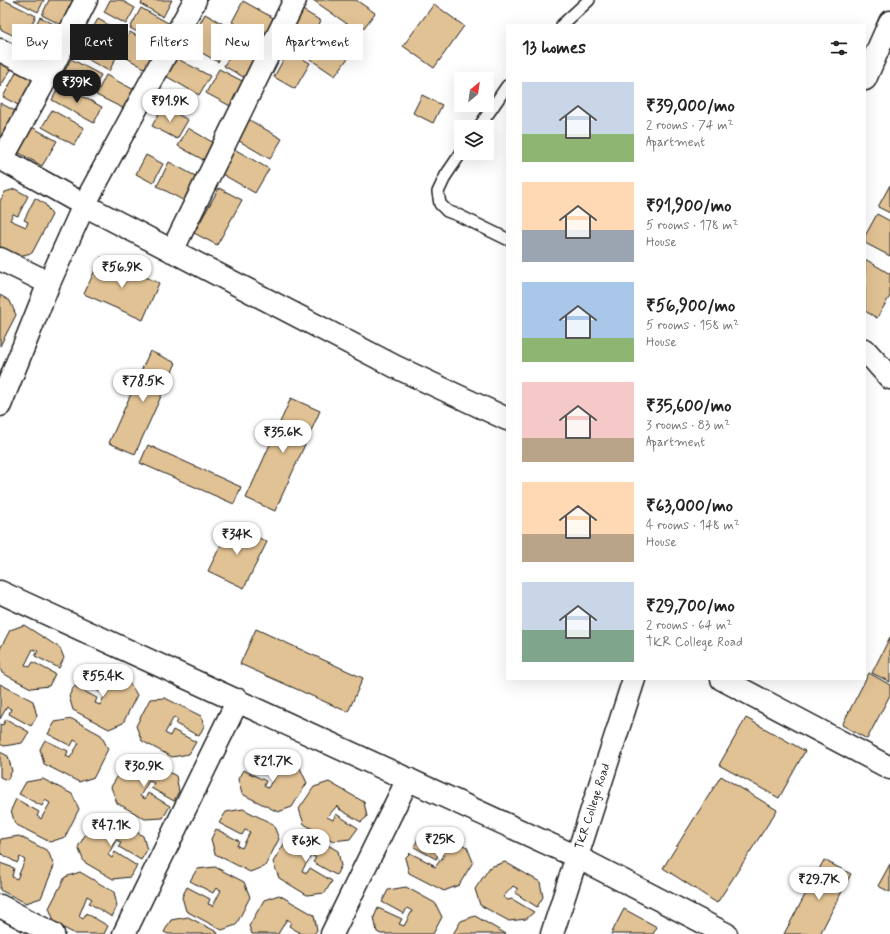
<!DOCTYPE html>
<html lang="en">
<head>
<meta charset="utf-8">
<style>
  :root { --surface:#fff; --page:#f2f2f2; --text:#222; --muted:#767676; --accent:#1c1c1c }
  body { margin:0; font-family:Mynerve,sans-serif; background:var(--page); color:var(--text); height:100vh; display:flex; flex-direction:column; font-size:15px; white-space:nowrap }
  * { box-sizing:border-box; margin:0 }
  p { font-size:13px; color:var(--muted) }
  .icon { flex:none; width:22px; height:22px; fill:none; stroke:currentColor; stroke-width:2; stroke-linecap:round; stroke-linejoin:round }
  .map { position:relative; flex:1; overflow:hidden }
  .details { position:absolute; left:506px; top:24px; width:360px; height:656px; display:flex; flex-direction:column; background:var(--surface); border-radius:0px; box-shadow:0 4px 16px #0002 }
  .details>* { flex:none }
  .top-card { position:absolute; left:12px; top:24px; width:380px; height:36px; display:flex; gap:8px }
  .needle { width:26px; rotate:29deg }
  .controls { position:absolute; left:454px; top:72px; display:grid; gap:8px }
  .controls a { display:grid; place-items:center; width:40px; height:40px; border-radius:0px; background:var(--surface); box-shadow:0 4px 16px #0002; font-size:20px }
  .price { position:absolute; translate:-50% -34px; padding:0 9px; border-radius:14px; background:#fff; color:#222; font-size:13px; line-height:26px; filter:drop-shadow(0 1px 2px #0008) }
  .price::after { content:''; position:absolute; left:50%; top:24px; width:12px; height:9px; margin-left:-6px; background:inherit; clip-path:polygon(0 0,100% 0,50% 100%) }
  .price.active { background:var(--accent); color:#fff }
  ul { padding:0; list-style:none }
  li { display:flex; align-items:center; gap:12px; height:100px; padding:0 16px }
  li span { display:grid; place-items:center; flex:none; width:112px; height:80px; border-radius:0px; color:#555 }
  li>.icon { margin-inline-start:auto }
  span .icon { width:48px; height:48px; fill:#fffc; stroke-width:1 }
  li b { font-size:17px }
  h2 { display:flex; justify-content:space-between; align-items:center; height:48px; padding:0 16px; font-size:17px }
  .tag { padding:0 14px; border-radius:0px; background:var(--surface); box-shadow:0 4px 16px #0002; font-size:14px; line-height:36px }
  .tag.active { background:var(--accent); color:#fff }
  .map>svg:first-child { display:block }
  .building { fill:#e1c294; stroke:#1c1c1c }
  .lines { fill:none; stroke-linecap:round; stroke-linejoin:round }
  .lane-casing { stroke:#1c1c1c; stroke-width:14 }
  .street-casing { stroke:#1c1c1c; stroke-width:25 }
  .secondary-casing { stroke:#1c1c1c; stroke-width:25 }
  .lane { stroke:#fff; stroke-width:11 }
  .street { stroke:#fff; stroke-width:22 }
  .secondary { stroke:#fff; stroke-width:22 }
  .labels { text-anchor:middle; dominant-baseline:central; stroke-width:4; stroke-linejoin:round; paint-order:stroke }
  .street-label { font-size:12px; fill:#1c1c1c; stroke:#fff }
</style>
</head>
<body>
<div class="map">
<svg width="890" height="934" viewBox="0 0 890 934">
  <rect width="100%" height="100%" fill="#fff"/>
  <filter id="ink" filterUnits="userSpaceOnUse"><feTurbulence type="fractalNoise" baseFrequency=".025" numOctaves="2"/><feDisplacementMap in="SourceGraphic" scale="8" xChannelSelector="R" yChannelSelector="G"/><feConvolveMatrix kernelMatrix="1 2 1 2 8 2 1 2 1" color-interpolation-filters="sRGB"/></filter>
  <g filter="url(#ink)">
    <!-- building -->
    <path class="building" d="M0,0h4l32,16 -13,24 -23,-11z
      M14,0h30l-6,12z
      M49,0h32l-14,28 -25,-13z
      M110,0h11l14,8 -9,16 -22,-12z
      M143,0h29l-9,17 -22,-13z
      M313,0h43l19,13 -15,20z
      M243,1l34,19 -11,21 -34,-19z
      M434,4l30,22 -30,42 -31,-22z
      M296,6l25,15 -21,35 -24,-14z
      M141,8l29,16 -11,20 -29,-16z
      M205,14l31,17 -18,31 -30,-17z
      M40,17l25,13 -15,27 -24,-13z
      M98,19l25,14 -9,17 -26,-14z
      M326,25l30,22 -21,29 -31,-21z
      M130,32l28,16 -12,21 -28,-16z
      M86,40l31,16 -8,15 -31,-17z
      M237,42l23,13 -13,24 -23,-13z
      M288,51l22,12 -15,26 -21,-12z
      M174,57l36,19 -11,19 -35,-20z
      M71,59l30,16 -11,21 -30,-16z
      M0,61l12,7 -12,19z
      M18,69l17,9 -15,28 -17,-9z
      M219,69l29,15 -14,24 -28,-15z
      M106,75l34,18 -9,19 -35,-17z
      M60,84l42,23 -8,16 -42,-23z
      M422,95l20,10 -9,18 -20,-10z
      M0,103l23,12 -23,29z
      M163,106l25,14 -11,19 -25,-13z
      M52,110l32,18 -10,17 -32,-18z
      M241,115l41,24 -12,20 -41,-24z
      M30,126l27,15 -15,25 -26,-15z
      M188,128l31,18 -10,17 -31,-17z
      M229,146l40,23 -14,24 -40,-23z
      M146,155l17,9 -10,19 -17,-9z
      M169,162l32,17 -13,24 -31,-17z
      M890,185v28l-12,-6z
      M219,188l23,12 -25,45 -23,-12z
      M15,189l13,7 -10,20 -5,-2 -3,6 16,7 2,-5 -4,-2 11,-22 10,6 7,11 -20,38 -14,3 -18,-8v-47l5,-9z
      M877,214l13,7v35l-25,-13v-7z
      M101,257l58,26 -16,37 -59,-26z
      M865,259l25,15v22l-13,22 -12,-7z
      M0,295l10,6 6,14 -16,31z
      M150,351l26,12 -41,91 -26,-11z
      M291,398l29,13 -45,100 -29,-13z
      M148,445l93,42 -7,17 -94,-41z
      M231,524l36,18 -23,46 -36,-17z
      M24,625l36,23 4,10 -5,10 -24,-12 3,-5 -5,-2 -8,16 5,2 3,-5 22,12 -6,12 -18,2 -29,-15 -2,-5v-19l10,-19z
      M256,629l107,49 -15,34 -108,-48z
      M890,637v45l-18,-9z
      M84,668l18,2 29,15 6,10 -14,28 -14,6 -36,-19 -4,-14 5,-10 23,12 -2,5 5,2 8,-16 -5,-3 -3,6 -23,-12z
      M869,673l21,12v10l-23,44 -25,-14z
      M0,684l33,17 4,15 -6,10 -22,-12 2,-5 -4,-2 -7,12z
      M165,698l36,18 3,10 -5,10 -23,-12 2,-4 -4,-3 -9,16 5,3 3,-6 23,12 -7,12 -17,3 -30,-16 -6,-15 14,-27z
      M746,718l59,33 -26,47 -60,-33z
      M6,719l23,13 -7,11 -18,3 -4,-2v-20l3,1z
      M72,719l29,16 7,14 -14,28 -15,5 -35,-18 -4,-15 5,-9 23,11 -2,5 4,2 9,-15 -5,-3 -3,6 -23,-12 7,-12z
      M0,752l8,4 4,15 -5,9 -7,-3z
      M271,753l29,15 7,15 -15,24 -14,5 -36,-18 -4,-15 5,-9 23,11 -2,5 4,2 9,-16 -5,-2 -3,5 -23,-12 7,-7z
      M141,756l35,20 3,15 -5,10 -23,-13 3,-5 -5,-2 -9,15 5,3 3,-6 22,13 -7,12 -18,1 -28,-16 -6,-16 16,-26z
      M721,776l56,34 -60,93 -54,-35z
      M43,779l29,15 7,15 -14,28 -15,5 -35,-18 -4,-14 5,-11 23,13 -2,4 4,3 9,-16 -5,-3 -3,6 -23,-12 7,-12z
      M329,782l35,20 3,15 -6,5 -22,-13h2l-4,-3 -10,11 6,3 3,-6 22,14 -8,11 -17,2 -29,-17 -5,-15 15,-22z
      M243,809l30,15 6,15 -14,27 -15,6 -35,-18 -4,-15 5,-10 23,12 -2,5 5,2 8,-16 -5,-2 -3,5 -23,-12 7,-11z
      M109,815l34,21 4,14 -6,10 -22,-13 2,-5 -5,-2 -8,15 4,3 3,-6 22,14 -7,11 -17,2 -29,-17 -6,-15 16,-27z
      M304,831l34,20 3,15 -5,9 -23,-13 3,-4 -5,-3 -9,16 5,2 3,-5 22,13 -7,12 -18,2 -28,-17 -6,-16 16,-26z
      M438,832l29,15 6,15 -14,23 -15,6 -35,-18 -4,-15 5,-5 24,12h-3l4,2 9,-11 -5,-3 -3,6 -22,-12 6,-12z
      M19,836l29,15 6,15 -13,32 -15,5 -26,-13v-27l14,5 -2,9 5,2 8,-19 -5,-3 -3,6 -17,-10v-12l1,-2z
      M824,860l27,14 -31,60h-36z
      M505,862l35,20 3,15 -6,10 -22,-14 3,-4 -5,-3 -10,11 5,3 4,-1 22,13 -8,7 -17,2 -29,-16 -5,-16 15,-22z
      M890,864v28l-12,-6z
      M215,867l29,15 6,15 -14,28 -14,5 -36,-19 -4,-14 5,-10 23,12 -2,5 5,2 8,-16 -5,-2 -3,5 -23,-12 7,-12z
      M80,872l34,20 3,14 -5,11 -23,-14 3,-4 -5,-3 -8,20 4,3 3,-6 22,13 -4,8h-29l-20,-11 -6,-15 16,-31z
      M406,887l29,16 7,14 -9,17h-52l-4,-2 -3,-15 4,-9 24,11 -3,5 5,2 8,-15 -5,-3 -3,6 -22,-12 6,-12z
      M279,895l35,20 3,15 -3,4h-12l-13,-8 2,-4 -4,-3 -9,15h-26l-3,-8 15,-26z
      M624,909l33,18 -4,7h-42z
      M475,916l31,18h-53l8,-13z
      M188,917l29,15 1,2h-50l-4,-2 7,-12z"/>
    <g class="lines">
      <defs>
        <path id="lane" d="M562,25l27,-25
          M479,127l28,-41
          M461,153l-15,22 -8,17 2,12 7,7 13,5 47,23"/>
        <path id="street" d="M0,50l48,25
          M0,158l84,47 312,162 111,52
          M2,159l46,-84 38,-75
          M172,251l123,-251
          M0,259l49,24
          M0,405l49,-122 35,-78 111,-205
          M0,592l577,265 149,77
          M722,679l168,89
          M0,906l53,28
          M124,934l114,-234
          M332,934l76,-155"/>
        <g id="secondary">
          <path d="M865,79l25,-57"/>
          <path d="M865,350l25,28"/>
          <path id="s1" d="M552,934l82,-255"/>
        </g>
      </defs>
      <!-- lane casing -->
      <use href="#lane" class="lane-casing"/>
      <!-- street casing -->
      <use href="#street" class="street-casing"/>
      <!-- secondary casing -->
      <use href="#secondary" class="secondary-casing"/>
      <!-- lane -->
      <use href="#lane" class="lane"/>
      <!-- street -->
      <use href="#street" class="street"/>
      <!-- secondary -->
      <use href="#secondary" class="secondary"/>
    </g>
  </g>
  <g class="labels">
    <!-- street labels -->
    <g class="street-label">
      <text stroke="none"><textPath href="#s1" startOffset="134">TKR College Road</textPath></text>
    </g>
  </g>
</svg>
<div class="controls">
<a><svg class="needle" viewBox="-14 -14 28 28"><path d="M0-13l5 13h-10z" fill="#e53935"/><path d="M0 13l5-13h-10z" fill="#767676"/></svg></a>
<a><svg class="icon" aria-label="layers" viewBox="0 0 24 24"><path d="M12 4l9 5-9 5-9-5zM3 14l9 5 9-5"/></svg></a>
</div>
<b class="price active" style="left:77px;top:104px">₹39K</b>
<b class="price" style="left:170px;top:123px">₹91.9K</b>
<b class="price" style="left:122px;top:289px">₹56.9K</b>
<b class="price" style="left:143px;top:403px">₹78.5K</b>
<b class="price" style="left:283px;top:454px">₹35.6K</b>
<b class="price" style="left:237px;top:556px">₹34K</b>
<b class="price" style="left:103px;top:698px">₹55.4K</b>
<b class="price" style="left:273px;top:783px">₹21.7K</b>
<b class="price" style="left:144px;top:788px">₹30.9K</b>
<b class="price" style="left:111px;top:847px">₹47.1K</b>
<b class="price" style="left:440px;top:861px">₹25K</b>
<b class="price" style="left:306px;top:863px">₹63K</b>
<b class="price" style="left:819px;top:901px">₹29.7K</b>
<div class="top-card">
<a class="tag">Buy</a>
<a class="tag active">Rent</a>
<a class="tag">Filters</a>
<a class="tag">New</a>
<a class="tag">Apartment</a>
</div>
<section class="details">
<h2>13 homes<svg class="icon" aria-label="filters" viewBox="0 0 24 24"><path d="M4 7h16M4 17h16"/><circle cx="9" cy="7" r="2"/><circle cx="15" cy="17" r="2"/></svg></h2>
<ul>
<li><span style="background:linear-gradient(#c9d6e8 65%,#8fb573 0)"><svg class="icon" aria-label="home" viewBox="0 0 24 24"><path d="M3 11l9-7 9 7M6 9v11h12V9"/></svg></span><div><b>₹39,000/mo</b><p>2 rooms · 74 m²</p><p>Apartment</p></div></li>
<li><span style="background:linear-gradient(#ffd9b3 60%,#9aa5b1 0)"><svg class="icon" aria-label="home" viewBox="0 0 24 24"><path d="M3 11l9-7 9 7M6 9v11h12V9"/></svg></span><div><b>₹91,900/mo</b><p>5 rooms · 178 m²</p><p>House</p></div></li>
<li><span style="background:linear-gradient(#a9c7e8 70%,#8fb573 0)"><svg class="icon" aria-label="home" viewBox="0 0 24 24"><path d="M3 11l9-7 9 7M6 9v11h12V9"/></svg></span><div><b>₹56,900/mo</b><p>5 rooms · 158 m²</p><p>House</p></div></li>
<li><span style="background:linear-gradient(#f6c9c9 70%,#b9a48a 0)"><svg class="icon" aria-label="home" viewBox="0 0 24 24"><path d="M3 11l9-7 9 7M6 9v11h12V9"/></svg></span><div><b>₹35,600/mo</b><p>3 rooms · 83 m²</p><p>Apartment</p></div></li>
<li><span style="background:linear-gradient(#ffd9b3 65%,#b9a48a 0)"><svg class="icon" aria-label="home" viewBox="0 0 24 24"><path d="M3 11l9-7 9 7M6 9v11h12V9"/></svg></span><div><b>₹63,000/mo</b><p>4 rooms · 148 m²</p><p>House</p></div></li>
<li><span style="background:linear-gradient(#c9d6e8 60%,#7fa58c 0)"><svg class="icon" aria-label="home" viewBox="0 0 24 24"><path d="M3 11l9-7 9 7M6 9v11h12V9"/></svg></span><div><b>₹29,700/mo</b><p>2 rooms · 64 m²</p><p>TKR College Road</p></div></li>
</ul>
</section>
</div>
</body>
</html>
